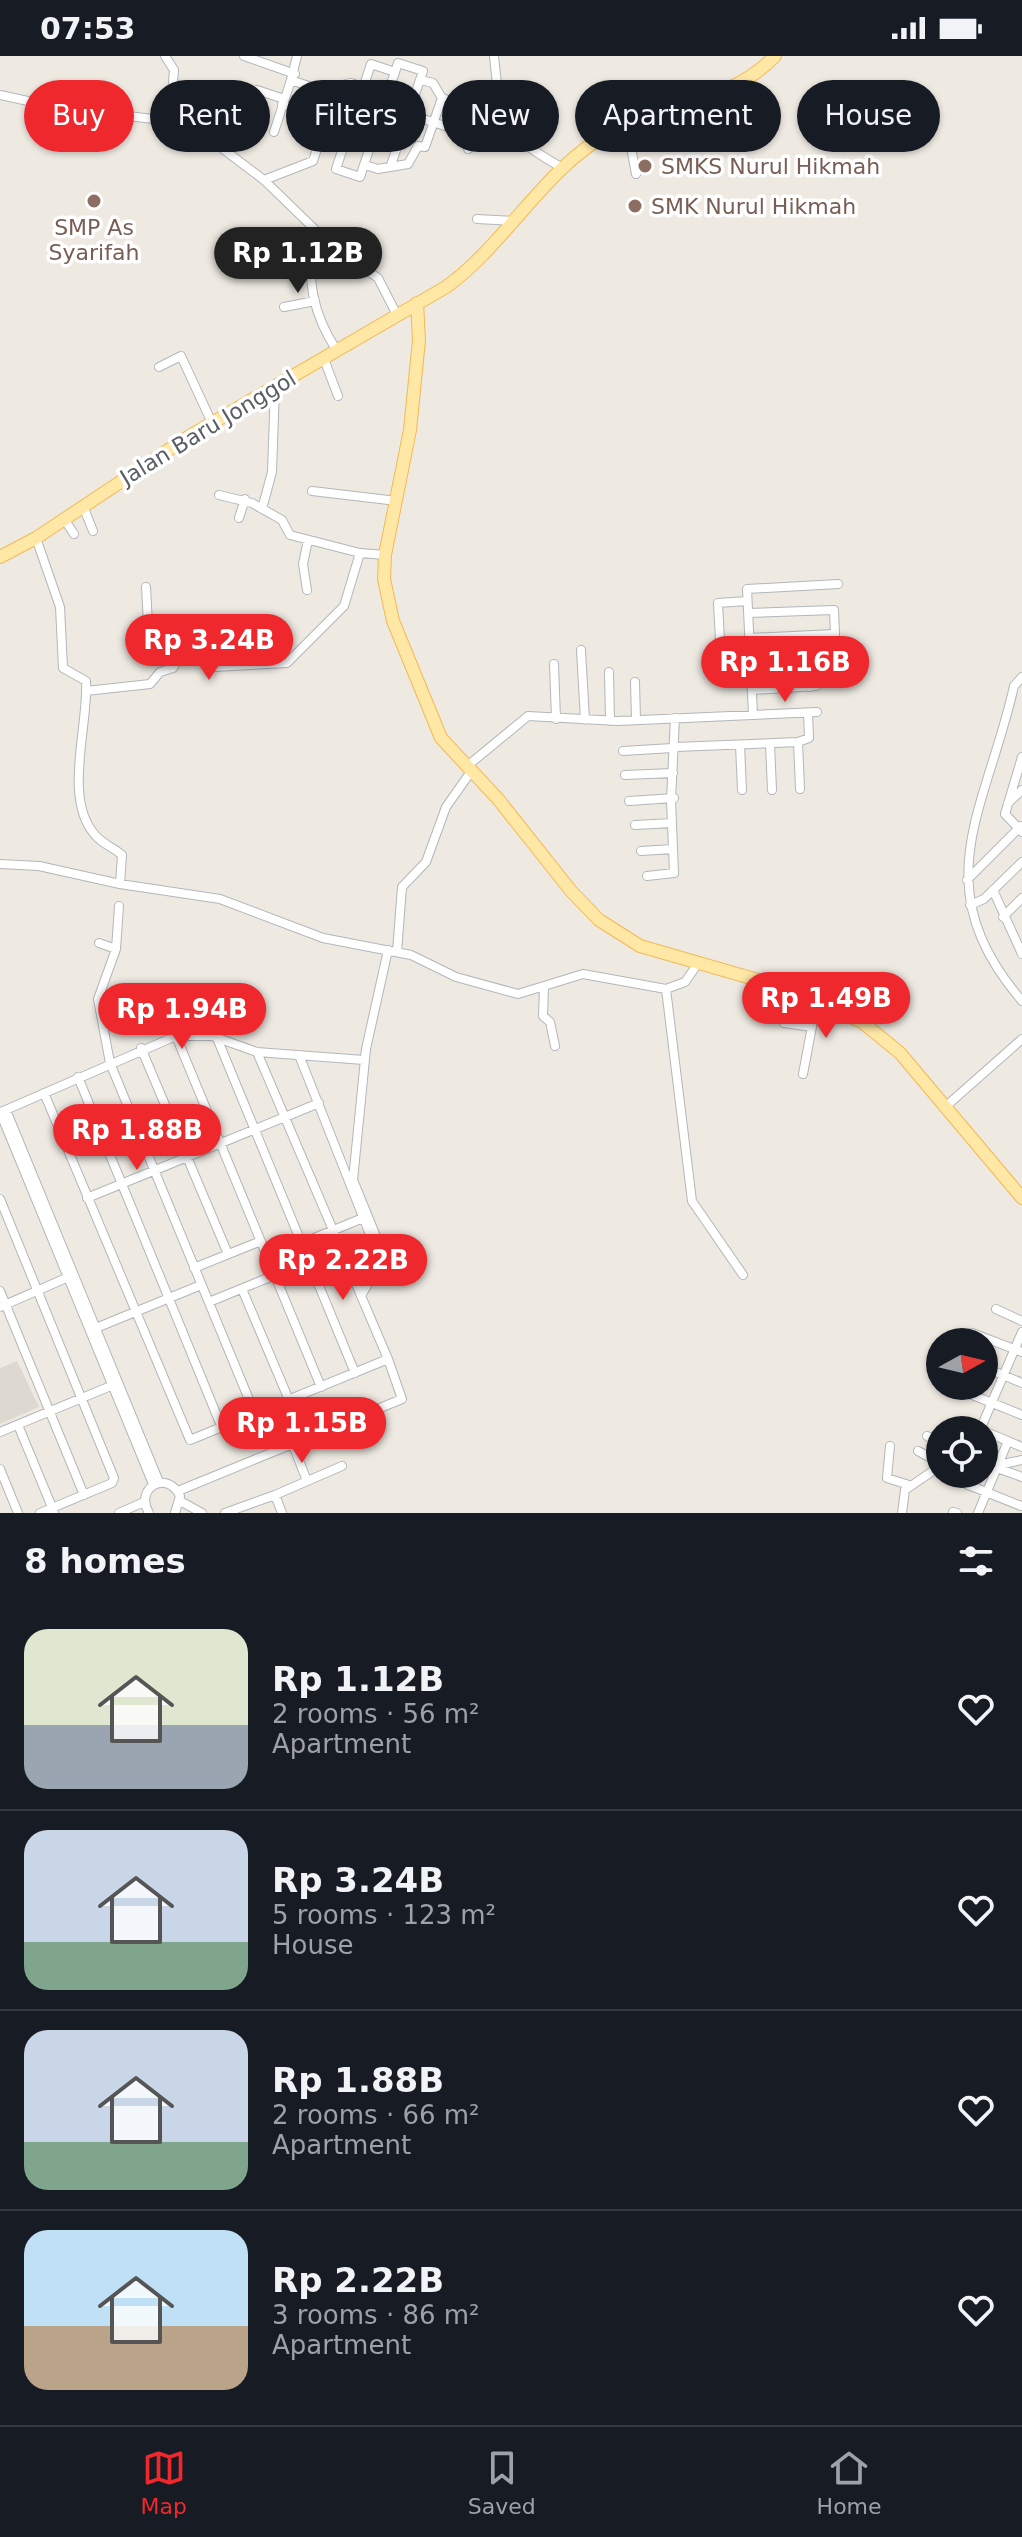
<!DOCTYPE html>
<html lang="en">
<head>
<meta charset="utf-8">
<style>
  :root { --surface:#171b24; --page:#20242c; --text:#f1f3f6; --muted:#9ea1a6; --line:#363941; --accent:#ee282c }
  body { margin:0; font-family:"DejaVu Sans",sans-serif; background:var(--page); color:var(--text); height:100vh; display:flex; flex-direction:column; font-size:30px; white-space:nowrap }
  * { box-sizing:border-box; margin:0 }
  p { font-size:26px; color:var(--muted) }
  .icon { flex:none; width:44px; height:44px; fill:none; stroke:currentColor; stroke-width:2; stroke-linecap:round; stroke-linejoin:round }
  .map { position:relative; height:1457px; overflow:hidden }
  .drawer { display:flex; flex-direction:column; background:var(--surface); flex:1 }
  .drawer>* { flex:none }
  .banner { position:absolute; left:24px; top:24px; width:974px; height:72px; display:flex; gap:16px }
  .needle { width:52px; rotate:82deg }
  .tools { position:absolute; left:926px; top:1272px; display:grid; gap:16px }
  .tools a { display:grid; place-items:center; width:72px; height:72px; border-radius:50%; background:var(--surface); box-shadow:0 2px 6px #0004; font-size:40px }
  .price { position:absolute; translate:-50% -68px; padding:0 18px; border-radius:28px; background:var(--accent); color:#fff; font-size:26px; line-height:52px; filter:drop-shadow(0 2px 4px #0008) }
  .price::after { content:''; position:absolute; left:50%; top:48px; width:24px; height:18px; margin-left:-12px; background:inherit; clip-path:polygon(0 0,100% 0,50% 100%) }
  .price.selected { background:#222; color:#fff }
  ul { padding:0; list-style:none }
  li { display:flex; align-items:center; gap:24px; height:200px; padding:0 24px }
  li+li { border-top:2px solid var(--line) }
  li span { display:grid; place-items:center; flex:none; width:224px; height:160px; border-radius:24px; color:#555 }
  li>.icon { margin-inline-start:auto }
  span .icon { width:96px; height:96px; fill:#fffc; stroke-width:1 }
  li b { font-size:34px }
  h2 { display:flex; justify-content:space-between; align-items:center; height:96px; padding:0 24px; font-size:34px }
  .pill { padding:0 28px; border-radius:36px; background:var(--surface); box-shadow:0 2px 6px #0004; font-size:28px; line-height:72px }
  .pill.selected { background:var(--accent); color:#fff }
  .status { display:flex; justify-content:space-between; align-items:center; height:56px; padding:0 40px; background:var(--surface); direction:ltr }
  .status svg { height:22px; fill:currentColor }
  .dock { display:flex; justify-content:space-around; align-items:center; height:112px; border-top:2px solid var(--line); background:var(--surface); font-size:22px; color:var(--muted) }
  .dock a { display:grid; justify-items:center; gap:4px }
  .dock .selected { color:var(--accent) }
  .map>svg:first-child { display:block }
  .education { fill:#ded9d0 }
  .lines { fill:none; stroke-linecap:round; stroke-linejoin:round }
  .street-casing { stroke:#b3b6ba; stroke-width:10 }
  .primary-casing { stroke:#f5b853; stroke-width:14 }
  .street { stroke:#fff; stroke-width:8 }
  .primary { stroke:#ffe8a6; stroke-width:12 }
  .education-dot { fill:#8d6e63; stroke:#fff; stroke-width:3 }
  .labels { text-anchor:middle; dominant-baseline:central; stroke-width:7; stroke-linejoin:round; paint-order:stroke }
  .education-label { font-size:22px; fill:#785e54; stroke:#fff; text-anchor:start }
  .street-label { font-size:22px; fill:#5a5f63; stroke:#fff }
</style>
</head>
<body>
<div class="status"><b>07:53</b><svg viewBox="0 0 49 12"><path d="M0 12V9h3v3zM5 12V6h3v6zM10 12V3h3v9zM15 12V0h3v12zM26 1h20v11H26zM47 4h2v5h-2z"/></svg></div>
<div class="map">
<svg width="1022" height="1457" viewBox="0 0 1022 1457">
  <rect width="100%" height="100%" fill="#eeeae2"/>
  <!-- education -->
  <path class="education" d="M17,1305l22,46 -39,17v-56z"/>
  <g class="lines">
    <defs>
      <path id="street" d="M165,0l9,14 -1,12 15,21v25
        M244,0l51,18
        M297,0l-6,24 44,15
        M494,0c7,70 8,77 70,113
        M257,34l27,9
        M0,39l55,12 106,13 45,16 58,44 68,66 46,32 19,37
        M282,48l44,15
        M384,50l73,24 8,-24 -23,-8 -9,-15 -12,-3
        M355,57l24,8
        M627,70l9,48
        M274,76l17,-52
        M468,93l36,-29
        M365,109l13,4 30,-5 10,-18 7,1 17,-49
        M391,109l32,-94 -25,-8 -38,114 -24,-8 35,-105 24,8
        M264,124l49,-19 25,-75 13,-3 12,4
        M477,163l37,2
        M321,180c-21,36 -5,83 16,115
        M284,251l31,-6
        M324,303l14,37
        M159,311l22,-11 31,67
        M312,435l85,10
        M219,439l33,8 30,17 8,15 70,18 25,2
        M83,450l10,25
        M262,453l10,-37 3,-86
        M239,462l6,-19
        M64,463l10,15
        M36,482l24,69 3,61 23,13c3,44 -24,119 10,155 7,8 18,12 26,19l-2,29
        M146,531l2,37 39,4 2,26
        M307,534l-4,-26 5,-24
        M748,557l86,-3 1,24 -86,4
        M720,584l-2,-37 29,-2
        M581,594l4,70
        M808,605l2,26
        M554,608l2,55
        M751,609l71,-4
        M609,616l1,49
        M1022,621l-8,9c-28,125 -91,199 8,315
        M635,626l1,38
        M752,634l64,-4
        M86,635l64,-7 10,-12 13,-4 6,-11 10,-3 25,13 73,-4 57,-57 16,-53
        M753,659l-6,-126 91,-5
        M798,686l2,47
        M770,688l2,46
        M740,689l2,45
        M675,691l123,-5 11,-4 -1,-25
        M623,695l49,-3
        M1022,701l-17,57 17,18
        M466,711l62,-51 90,5 199,-9
        M625,719l48,-2
        M629,745l45,-3
        M1008,747l14,-13
        M635,769l37,-2
        M641,795l32,-2
        M0,808l39,2 81,18 100,15 103,39 88,17 45,22 62,17 65,-20 83,15 19,-7 14,-20
        M647,820l27,-3 -3,-73 4,-82
        M967,824l54,-54
        M993,834l29,64
        M970,849l14,-6 38,-37
        M119,850l-3,43 -18,50 12,64 145,351
        M1003,861l19,-19
        M99,887l17,6
        M397,896l5,-65 24,-25 20,-55 24,-34
        M544,931l-1,29 7,6 5,24
        M666,933l26,212 51,74
        M784,967l28,4
        M176,980l145,351
        M217,982l138,335
        M141,992l87,206
        M299,999l72,182
        M803,1018l14,-74
        M78,1021l144,351
        M44,1037l146,347 198,-81
        M944,1052l78,-69
        M6,1054l153,372
        M0,1056l153,372
        M1,1056l175,-76h36l45,16 107,8
        M87,1142l232,-95
        M0,1143l114,279 -2,5 -72,30
        M268,1201l95,-39
        M194,1212l67,-27
        M242,1233l47,111
        M0,1235l84,204
        M361,1240l23,-40 -31,-76 13,-131 22,-99
        M209,1246l66,-27
        M0,1251l73,-32
        M996,1253l26,12
        M91,1274l110,-45
        M972,1277l50,19
        M984,1311l38,16
        M960,1334l62,25
        M966,1367l16,7
        M18,1369l36,87
        M980,1374l42,-98
        M984,1375l38,16
        M0,1376l118,-49
        M927,1380l13,6
        M293,1389l14,36
        M890,1390l-3,32 22,7
        M918,1395l22,12
        M984,1404l14,5 24,-5
        M997,1412l25,9
        M0,1413l18,44
        M966,1428l55,22
        M178,1435l224,-92 -14,-40 -131,-307
        M275,1439l67,-29
        M180,1445l22,12
        M953,1456l4,1
        M119,1457l25,-11
        M149,1457c-15,-25 18,-44 31,-17l-5,17
        M225,1457l50,-18 7,18
        M902,1457l3,-23 35,-24
        M978,1457l30,-72"/>
      <path id="primary" d="M417,247l2,37 -9,90 -25,125 -1,24 9,42 48,117 57,61 73,92 28,29 41,26 153,44 69,32 38,31 122,145
        M0,501l36,-19 152,-101 258,-150c58,-41 102,-123 164,-154 56,-28 121,-31 165,-77"/>
    </defs>
    <!-- street casing -->
    <use href="#street" class="street-casing"/>
    <!-- primary casing -->
    <use href="#primary" class="primary-casing"/>
    <!-- street -->
    <use href="#street" class="street"/>
    <!-- primary -->
    <use href="#primary" class="primary"/>
  </g>
  <!-- markers -->
  <g class="education-dot">
    <circle cx="645" cy="110" r="8"/>
    <circle cx="94" cy="145" r="8"/>
    <circle cx="635" cy="150" r="8"/>
  </g>
  <g class="labels">
    <!-- education labels -->
    <g class="education-label">
      <text x="661" y="110">SMKS Nurul Hikmah</text>
      <text x="651" y="150">SMK Nurul Hikmah</text>
      <text x="94" y="171" text-anchor="middle">SMP As<tspan x="94" dy="25">Syarifah</tspan></text>
    </g>
    <!-- street labels -->
    <g class="street-label">
      <text transform="translate(208 372) rotate(-31)">Jalan Baru Jonggol</text>
    </g>
  </g>
</svg>
<div class="tools">
<a><svg class="needle" viewBox="-14 -14 28 28"><path d="M0-13l5 13h-10z" fill="#e53935"/><path d="M0 13l5-13h-10z" fill="#9ea1a6"/></svg></a>
<a><svg class="icon" aria-label="locate" viewBox="0 0 24 24"><circle cx="12" cy="12" r="6"/><path d="M12 2v4M12 18v4M2 12h4M18 12h4"/></svg></a>
</div>
<b class="price selected" style="left:298px;top:239px">Rp 1.12B</b>
<b class="price" style="left:209px;top:626px">Rp 3.24B</b>
<b class="price" style="left:785px;top:648px">Rp 1.16B</b>
<b class="price" style="left:826px;top:984px">Rp 1.49B</b>
<b class="price" style="left:182px;top:995px">Rp 1.94B</b>
<b class="price" style="left:137px;top:1116px">Rp 1.88B</b>
<b class="price" style="left:343px;top:1246px">Rp 2.22B</b>
<b class="price" style="left:302px;top:1409px">Rp 1.15B</b>
<div class="banner">
<a class="pill selected">Buy</a>
<a class="pill">Rent</a>
<a class="pill">Filters</a>
<a class="pill">New</a>
<a class="pill">Apartment</a>
<a class="pill">House</a>
</div>
</div>
<section class="drawer">
<h2>8 homes<svg class="icon" aria-label="filters" viewBox="0 0 24 24"><path d="M4 7h16M4 17h16"/><circle cx="9" cy="7" r="2"/><circle cx="15" cy="17" r="2"/></svg></h2>
<ul>
<li><span style="background:linear-gradient(#dfe7d0 60%,#9aa5b1 0)"><svg class="icon" aria-label="home" viewBox="0 0 24 24"><path d="M3 11l9-7 9 7M6 9v11h12V9"/></svg></span><div><b>Rp 1.12B</b><p>2 rooms · 56 m²</p><p>Apartment</p></div><svg class="icon" aria-label="heart" viewBox="0 0 24 24"><path d="M12 20l-8-8c-3-5 5-10 8-4 3-6 11-1 8 4z"/></svg></li>
<li><span style="background:linear-gradient(#c9d6e8 70%,#7fa58c 0)"><svg class="icon" aria-label="home" viewBox="0 0 24 24"><path d="M3 11l9-7 9 7M6 9v11h12V9"/></svg></span><div><b>Rp 3.24B</b><p>5 rooms · 123 m²</p><p>House</p></div><svg class="icon" aria-label="heart" viewBox="0 0 24 24"><path d="M12 20l-8-8c-3-5 5-10 8-4 3-6 11-1 8 4z"/></svg></li>
<li><span style="background:linear-gradient(#c9d6e8 70%,#7fa58c 0)"><svg class="icon" aria-label="home" viewBox="0 0 24 24"><path d="M3 11l9-7 9 7M6 9v11h12V9"/></svg></span><div><b>Rp 1.88B</b><p>2 rooms · 66 m²</p><p>Apartment</p></div><svg class="icon" aria-label="heart" viewBox="0 0 24 24"><path d="M12 20l-8-8c-3-5 5-10 8-4 3-6 11-1 8 4z"/></svg></li>
<li><span style="background:linear-gradient(#bfe0f5 60%,#b9a48a 0)"><svg class="icon" aria-label="home" viewBox="0 0 24 24"><path d="M3 11l9-7 9 7M6 9v11h12V9"/></svg></span><div><b>Rp 2.22B</b><p>3 rooms · 86 m²</p><p>Apartment</p></div><svg class="icon" aria-label="heart" viewBox="0 0 24 24"><path d="M12 20l-8-8c-3-5 5-10 8-4 3-6 11-1 8 4z"/></svg></li>
</ul>
</section>
<nav class="dock">
<a class="selected"><svg class="icon" aria-label="map" viewBox="0 0 24 24"><path d="M3 6l6-2 6 2 6-2v14l-6 2-6-2-6 2zM9 4v14M15 6v14"/></svg>Map</a>
<a><svg class="icon" aria-label="saved" viewBox="0 0 24 24"><path d="M7 4h10v16l-5-4-5 4z"/></svg>Saved</a>
<a><svg class="icon" aria-label="home" viewBox="0 0 24 24"><path d="M3 11l9-7 9 7M6 9v11h12V9"/></svg>Home</a>
</nav>
</body>
</html>
